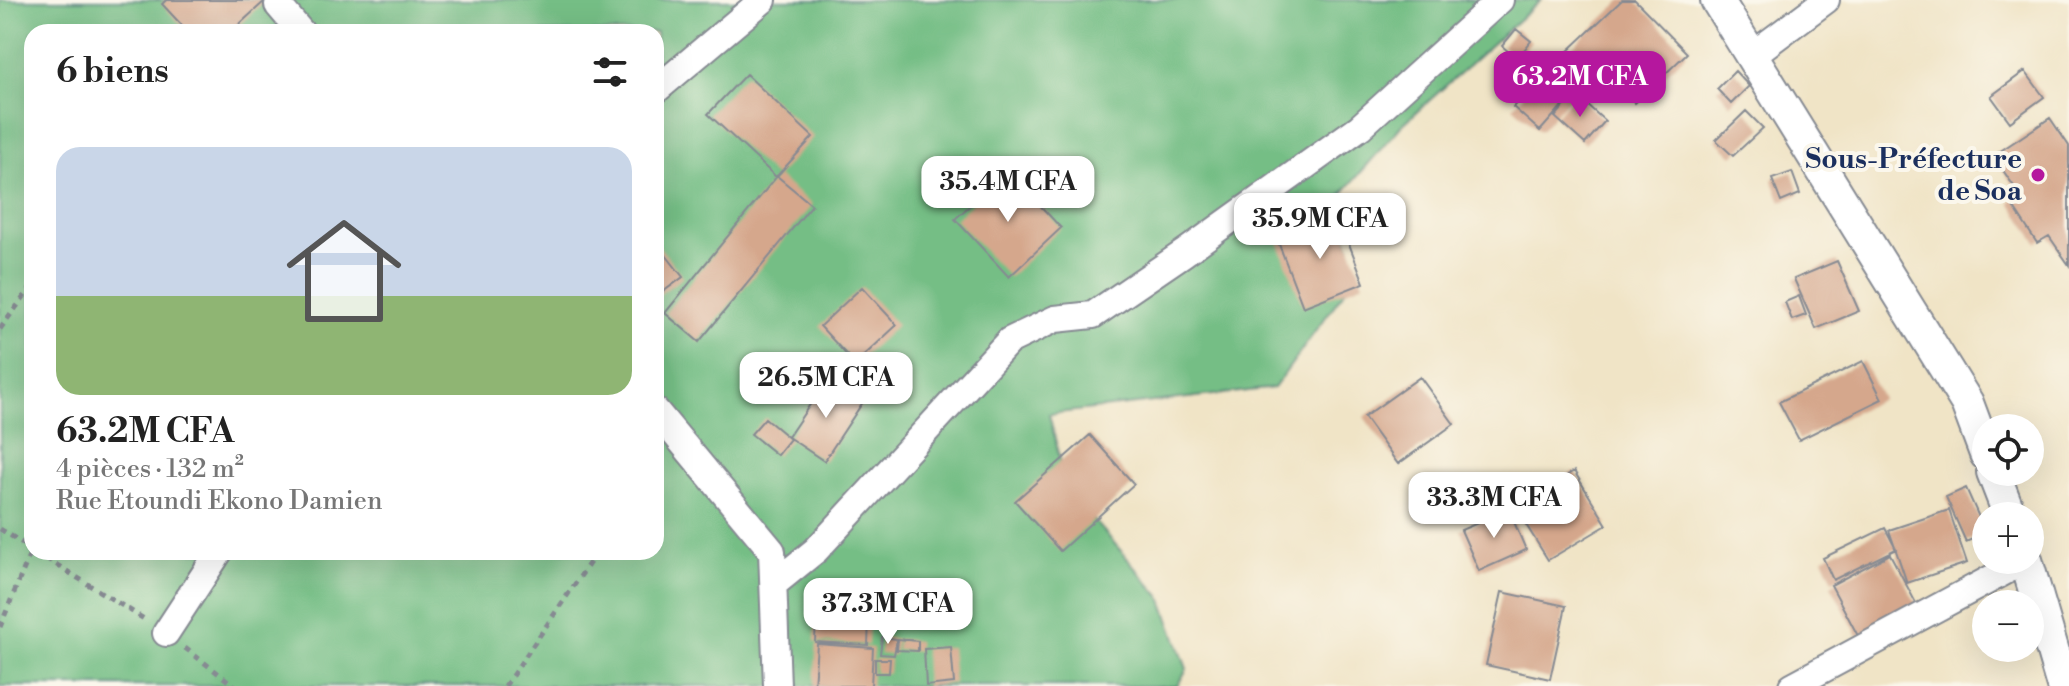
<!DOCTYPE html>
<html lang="fr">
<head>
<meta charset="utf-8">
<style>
  :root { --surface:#fff; --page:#f6f6f6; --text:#222; --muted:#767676; --line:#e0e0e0; --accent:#b5179e }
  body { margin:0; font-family:"Libre Bodoni",serif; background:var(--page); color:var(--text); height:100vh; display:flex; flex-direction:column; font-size:30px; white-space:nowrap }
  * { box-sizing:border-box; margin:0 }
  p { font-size:26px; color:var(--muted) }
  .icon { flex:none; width:44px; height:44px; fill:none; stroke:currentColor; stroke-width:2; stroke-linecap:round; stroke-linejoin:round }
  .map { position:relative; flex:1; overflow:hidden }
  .side { position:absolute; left:24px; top:24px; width:640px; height:536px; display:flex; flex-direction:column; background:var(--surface); border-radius:24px; box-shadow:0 8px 32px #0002 }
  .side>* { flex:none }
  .controls { position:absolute; left:1972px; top:414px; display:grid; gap:16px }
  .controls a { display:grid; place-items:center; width:72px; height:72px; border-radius:50%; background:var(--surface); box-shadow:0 8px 32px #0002; font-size:40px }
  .price { position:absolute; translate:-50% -68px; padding:0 18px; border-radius:16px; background:#fff; color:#222; font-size:26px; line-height:52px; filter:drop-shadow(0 2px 4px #0008) }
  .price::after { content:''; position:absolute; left:50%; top:48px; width:24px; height:18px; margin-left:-12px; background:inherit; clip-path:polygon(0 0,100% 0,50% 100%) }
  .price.current { background:var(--accent); color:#fff }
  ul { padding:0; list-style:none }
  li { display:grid; align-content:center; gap:16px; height:424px; padding:0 32px }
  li+li { border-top:2px solid var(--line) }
  li span { display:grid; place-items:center; height:248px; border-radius:24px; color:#555 }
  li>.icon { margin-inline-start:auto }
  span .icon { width:144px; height:144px; fill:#fffc; stroke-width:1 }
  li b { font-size:34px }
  h2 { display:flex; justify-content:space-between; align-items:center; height:96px; padding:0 32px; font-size:34px }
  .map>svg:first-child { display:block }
  .forest { fill:#74be85; stroke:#487672; stroke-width:2; fill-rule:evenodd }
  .building { fill:#d5a78c }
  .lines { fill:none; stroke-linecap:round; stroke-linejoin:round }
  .minor-casing { stroke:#868a92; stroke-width:30 }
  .tertiary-casing { stroke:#868a92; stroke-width:36 }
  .path { stroke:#868a92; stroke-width:5; stroke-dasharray:6 6; stroke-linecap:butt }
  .minor { stroke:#fff; stroke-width:26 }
  .tertiary { stroke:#fff; stroke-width:32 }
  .poi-dot { fill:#b5179e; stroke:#fbf7ec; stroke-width:3 }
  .labels { text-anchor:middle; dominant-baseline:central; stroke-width:8; stroke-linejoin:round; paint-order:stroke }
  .poi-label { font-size:28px; font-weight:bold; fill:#1b2f5e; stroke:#fbf7ec; text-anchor:end }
</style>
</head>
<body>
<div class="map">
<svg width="2069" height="686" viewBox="0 0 2069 686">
  <rect width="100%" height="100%" fill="#fbf7ec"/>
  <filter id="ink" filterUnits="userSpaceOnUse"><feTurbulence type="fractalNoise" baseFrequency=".0125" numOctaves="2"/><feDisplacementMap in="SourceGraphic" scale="16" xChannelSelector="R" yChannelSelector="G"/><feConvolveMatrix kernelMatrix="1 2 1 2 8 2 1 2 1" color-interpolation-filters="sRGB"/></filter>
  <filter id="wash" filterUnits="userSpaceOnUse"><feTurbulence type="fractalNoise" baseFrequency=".006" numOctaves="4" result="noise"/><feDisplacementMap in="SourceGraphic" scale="32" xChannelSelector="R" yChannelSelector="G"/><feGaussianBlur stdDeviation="1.8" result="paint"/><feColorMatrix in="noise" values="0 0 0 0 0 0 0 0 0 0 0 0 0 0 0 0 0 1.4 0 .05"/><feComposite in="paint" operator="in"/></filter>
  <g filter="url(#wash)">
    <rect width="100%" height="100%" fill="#f0e4c6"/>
    <!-- forest -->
    <path class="forest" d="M0,0h1541l-140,126 -65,75 21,73 -83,114 -225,26 18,75 94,108 26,72 -10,17h-1177zM32,32h624v520h-624z"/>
    <g id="blocks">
      <!-- building -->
      <path class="building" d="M166,0h100l-35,32h-43l-26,-28z
        M1622,0h13l52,53 -52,50 -36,-38 -9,9 -22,-23z
        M1516,29l15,12 -14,18 -15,-13z
        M1550,64l28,24 -38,43 -27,-24z
        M1735,71l14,15 -18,18 -14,-15z
        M2025,71l19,26 -34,25 -19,-26z
        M746,74l67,63 -37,40 -68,-63z
        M1575,94l30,27 -20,23 -30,-27z
        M1746,111l17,17 -30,28 -17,-16z
        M2050,118l19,28v119l-20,-29 -12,7 -27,-41 10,-7 -27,-39z
        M1008,171l53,57 -52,49 -54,-58z
        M1792,172l8,22 -19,8 -9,-23z
        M777,176l35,29 -113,137 -34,-29z
        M1338,215l26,68 -61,24 -26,-68z
        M658,245l25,32 -27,20v-50z
        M1837,261l22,50 -43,18 -22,-50z
        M862,287l35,38 -42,39 -35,-38z
        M1799,296l7,19 -14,5 -7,-18z
        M1863,361l19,38 -83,41 -20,-38z
        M1420,377l34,47 -56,40 -34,-47z
        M828,378l35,24 -39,59 -36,-24z
        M765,418l25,21 -13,16 -26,-21z
        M1090,435l44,49 -74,67 -45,-50z
        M1574,471l33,54 -59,35 -33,-53z
        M1966,488l20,45 -20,9 -20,-45z
        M1509,510l17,40 -47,21 -18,-41z
        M1949,510l18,53 -60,20 -18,-53z
        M1885,528l11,21 -63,31 -10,-22z
        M1890,554l27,51 -59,31 -27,-51z
        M1502,592l64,14 -16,73 -64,-14z
        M816,615l53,3 -1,27 -53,-3z
        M882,637l15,2 -3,16 -14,-1z
        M898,639l20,2v10l-21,-1z
        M817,644l56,4 -2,38h-57z
        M951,647l3,36 -28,3 -2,-37z
        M875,659h15l-1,14h-14z"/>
    </g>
  </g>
  <g filter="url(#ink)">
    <use href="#blocks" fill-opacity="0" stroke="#868a92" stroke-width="2"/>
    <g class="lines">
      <defs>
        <path id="minor" d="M278,5l23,27
          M1751,56l75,-56
          M656,90l107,-90
          M656,411l116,140 5,135
          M774,584l42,-34 193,-209 46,-22 38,-4 91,-62 176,-126 140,-127
          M166,633l53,-81
          M1792,686l234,-126"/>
        <path id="tertiary" d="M1717,0l250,403 19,51
          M1993,472l17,44
          M2026,560l37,126"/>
      </defs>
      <!-- minor casing -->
      <use href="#minor" class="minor-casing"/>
      <!-- tertiary casing -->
      <use href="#tertiary" class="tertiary-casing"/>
      <!-- path -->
      <path class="path" d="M0,329l32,-43
        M0,529l32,20
        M36,552l108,67
        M0,627l32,-78
        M185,648l50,38
        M505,686l92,-134"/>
      <!-- minor -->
      <use href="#minor" class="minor"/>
      <!-- tertiary -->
      <use href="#tertiary" class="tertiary"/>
    </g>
  </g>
  <!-- markers -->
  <circle class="poi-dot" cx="2038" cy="175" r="8"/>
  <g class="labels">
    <!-- poi labels -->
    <g class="poi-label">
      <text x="2022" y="159">Sous-Préfecture<tspan x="2022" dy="32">de Soa</tspan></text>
    </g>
  </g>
</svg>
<div class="controls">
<a><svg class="icon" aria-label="locate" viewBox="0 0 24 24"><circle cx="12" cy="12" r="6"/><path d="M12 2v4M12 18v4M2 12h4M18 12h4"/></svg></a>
<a>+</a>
<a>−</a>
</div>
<b class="price current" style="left:1580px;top:119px">63.2M CFA</b>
<b class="price" style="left:1008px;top:224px">35.4M CFA</b>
<b class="price" style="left:1320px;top:261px">35.9M CFA</b>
<b class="price" style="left:826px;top:420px">26.5M CFA</b>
<b class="price" style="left:1494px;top:540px">33.3M CFA</b>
<b class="price" style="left:888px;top:646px">37.3M CFA</b>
<section class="side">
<h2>6 biens<svg class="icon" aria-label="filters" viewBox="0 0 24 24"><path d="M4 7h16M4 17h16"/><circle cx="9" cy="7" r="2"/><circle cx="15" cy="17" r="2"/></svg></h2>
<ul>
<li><span style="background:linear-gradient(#c9d6e8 60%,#8fb573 0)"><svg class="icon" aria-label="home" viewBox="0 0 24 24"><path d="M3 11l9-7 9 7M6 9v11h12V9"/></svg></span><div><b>63.2M CFA</b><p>4 pièces · 132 m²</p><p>Rue Etoundi Ekono Damien</p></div></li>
</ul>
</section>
</div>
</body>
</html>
